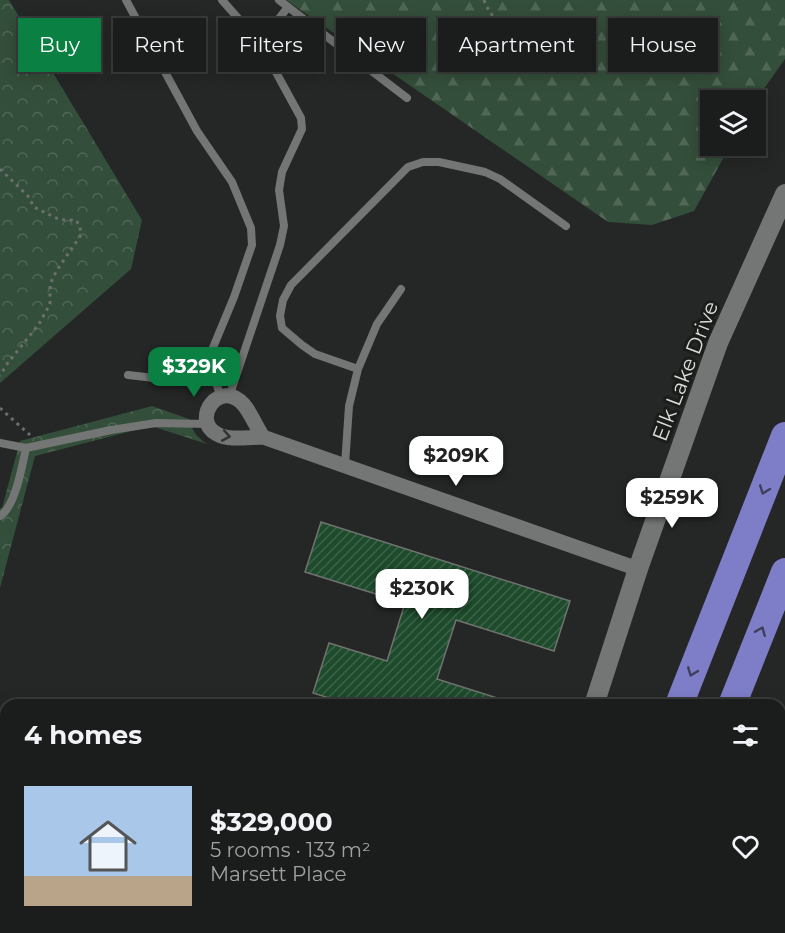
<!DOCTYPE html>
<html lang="en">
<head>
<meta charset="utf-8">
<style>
  :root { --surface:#1b1d1c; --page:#282a29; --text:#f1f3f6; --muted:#a0a2a3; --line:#393b3b; --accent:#0b8043 }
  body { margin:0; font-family:Montserrat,sans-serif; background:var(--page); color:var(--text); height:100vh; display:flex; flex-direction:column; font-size:22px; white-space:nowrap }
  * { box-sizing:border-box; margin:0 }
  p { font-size:20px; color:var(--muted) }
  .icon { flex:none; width:33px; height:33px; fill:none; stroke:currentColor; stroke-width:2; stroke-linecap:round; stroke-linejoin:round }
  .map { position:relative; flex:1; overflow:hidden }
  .panel { position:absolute; left:0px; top:699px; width:786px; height:234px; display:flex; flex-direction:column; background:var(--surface); border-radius:18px 18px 0 0; box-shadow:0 3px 15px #0003,0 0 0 2px var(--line) }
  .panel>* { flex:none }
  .top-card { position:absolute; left:18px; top:18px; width:750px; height:54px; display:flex; gap:12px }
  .fabs { position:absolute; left:700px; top:90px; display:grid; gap:12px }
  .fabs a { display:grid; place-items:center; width:66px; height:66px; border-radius:0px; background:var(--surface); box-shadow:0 3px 15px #0003,0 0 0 2px var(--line); font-size:30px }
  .price { position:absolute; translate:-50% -51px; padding:0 14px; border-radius:12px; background:#fff; color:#222; font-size:20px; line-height:39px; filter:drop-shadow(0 2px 3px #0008) }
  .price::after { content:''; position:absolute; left:50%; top:36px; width:18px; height:14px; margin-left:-9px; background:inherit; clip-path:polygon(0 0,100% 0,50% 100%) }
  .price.on { background:var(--accent); color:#fff }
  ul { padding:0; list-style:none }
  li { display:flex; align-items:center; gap:18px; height:150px; padding:0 24px }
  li+li { border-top:2px solid var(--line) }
  li span { display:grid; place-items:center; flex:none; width:168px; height:120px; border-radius:0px; color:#555 }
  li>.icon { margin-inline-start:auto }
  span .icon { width:72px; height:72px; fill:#fffc; stroke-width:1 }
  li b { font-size:26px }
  h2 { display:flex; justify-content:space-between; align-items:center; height:72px; padding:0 24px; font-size:26px }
  .pill { padding:0 21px; border-radius:0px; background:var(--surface); box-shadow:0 3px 15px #0003,0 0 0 2px var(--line); font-size:21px; line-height:54px }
  .pill.on { background:var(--accent); color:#fff }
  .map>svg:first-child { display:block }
  .forest { fill:url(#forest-firs) }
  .park { fill:url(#park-crowns) }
  .building { fill:url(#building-hatch); stroke:#707370; stroke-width:1.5 }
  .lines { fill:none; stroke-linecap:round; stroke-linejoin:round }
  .path { stroke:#6c6f6d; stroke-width:3; stroke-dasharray:3 4.5; stroke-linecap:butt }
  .service { stroke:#737674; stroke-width:8 }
  .minor { stroke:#737674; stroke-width:15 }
  .tertiary { stroke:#737674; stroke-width:20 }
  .motorway { stroke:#7e7dc8; stroke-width:28 }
  .oneway { stroke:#313331 }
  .oneway2 { stroke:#3e3f58 }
  .labels { text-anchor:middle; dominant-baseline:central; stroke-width:6; stroke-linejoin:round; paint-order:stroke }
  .street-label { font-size:21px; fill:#dbdddb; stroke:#1b1d1b }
</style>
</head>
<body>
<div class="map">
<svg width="785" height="933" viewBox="0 0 785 933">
  <defs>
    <pattern id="forest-firs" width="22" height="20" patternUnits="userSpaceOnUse" patternTransform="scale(1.5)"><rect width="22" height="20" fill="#334e3a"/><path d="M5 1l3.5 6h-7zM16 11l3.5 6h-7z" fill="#506756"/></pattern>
    <pattern id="park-crowns" width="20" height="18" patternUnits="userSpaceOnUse" patternTransform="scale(1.5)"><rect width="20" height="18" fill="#334e3a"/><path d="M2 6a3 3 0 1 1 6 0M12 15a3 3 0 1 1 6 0" fill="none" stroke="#506756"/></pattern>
    <pattern id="building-hatch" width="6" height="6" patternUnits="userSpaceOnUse" patternTransform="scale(1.5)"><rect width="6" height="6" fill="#1d4b2b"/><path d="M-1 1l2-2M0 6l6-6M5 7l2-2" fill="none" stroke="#3d6449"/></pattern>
  </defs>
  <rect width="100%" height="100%" fill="#242725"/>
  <!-- forest -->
  <path class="forest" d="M286,0h499v59l-29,41h-45v46h19l-36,65 -42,14 -44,-3z"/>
  <!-- park -->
  <path class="park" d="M0,0h9l133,220 -11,49 -131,114z
    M152,406l37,13c3,12 8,18 18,25l-56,-18 -116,30 -35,132v-80h2l18,-67z"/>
  <!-- building -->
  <path class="building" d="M321,522l249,79 -16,50 -98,-31 -19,59 73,23v3h-158l-39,-12 16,-50 58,18 18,-58 -100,-31z"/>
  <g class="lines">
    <!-- path -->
    <path class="path" d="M484,0c4,12 11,16 15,29
      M0,169l28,27 6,11 22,11 9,2h11l4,7 1,8 -24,35 -7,14v20l-11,20 -32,40 -7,12
      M0,408l30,27"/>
    <!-- service -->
    <path class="service" d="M126,0l71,131 35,51 19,46 1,17 -18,52 -22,53 -1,21 10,25
      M222,0l38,43 41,75 1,11 -20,43 -3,18 5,36 -4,19 -51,152
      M279,0l128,98
      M260,43l28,-36
      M358,369l-43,-15 -13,-9 -20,-17 -2,-12 3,-16 8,-15 117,-118 15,-5h16l46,10 15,7 66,47
      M128,375l35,4 22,-2 26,-6
      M0,443l26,5 85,-18 45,-7 52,1
      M345,465l4,-59 9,-37 19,-45 24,-35
      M0,516c16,-10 22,-51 26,-68
      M460,927l9,6"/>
    <!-- minor -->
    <path class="minor" d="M263,437c-6,-9 -13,-25 -19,-32 -24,-28 -54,15 -27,29 12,7 32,3 46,3l375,132
      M780,763l5,-14
      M0,929l7,4
      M719,933l2,-6"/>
    <!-- tertiary -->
    <path class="tertiary" d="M594,705l44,-136 80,-226 67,-149
      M520,933l2,-6"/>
    <!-- motorway -->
    <path class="motorway" d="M679,705l106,-269
      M732,705l53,-133
      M595,933l2,-6
      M647,933l2,-6"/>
  </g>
  <!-- one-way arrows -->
  <defs><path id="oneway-chevron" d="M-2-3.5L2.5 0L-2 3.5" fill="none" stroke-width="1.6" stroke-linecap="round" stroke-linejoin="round" transform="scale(1.5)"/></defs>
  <use class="oneway" href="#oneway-chevron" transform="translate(226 436) rotate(10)"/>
  <g class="oneway2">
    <use href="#oneway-chevron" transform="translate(764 490) rotate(111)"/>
    <use href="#oneway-chevron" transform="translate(761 631) rotate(-68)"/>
    <use href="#oneway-chevron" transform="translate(692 672) rotate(111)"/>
  </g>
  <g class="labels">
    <!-- street labels -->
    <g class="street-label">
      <text transform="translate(685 371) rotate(-69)">Elk Lake Drive</text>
    </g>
  </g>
</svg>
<div class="fabs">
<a><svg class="icon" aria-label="layers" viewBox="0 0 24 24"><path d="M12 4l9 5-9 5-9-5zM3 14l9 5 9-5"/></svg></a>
</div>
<b class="price on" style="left:194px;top:398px">$329K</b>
<b class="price" style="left:456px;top:487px">$209K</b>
<b class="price" style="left:672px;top:529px">$259K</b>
<b class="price" style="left:422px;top:620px">$230K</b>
<div class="top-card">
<a class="pill on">Buy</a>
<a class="pill">Rent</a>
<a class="pill">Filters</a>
<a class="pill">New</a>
<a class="pill">Apartment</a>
<a class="pill">House</a>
</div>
<section class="panel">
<h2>4 homes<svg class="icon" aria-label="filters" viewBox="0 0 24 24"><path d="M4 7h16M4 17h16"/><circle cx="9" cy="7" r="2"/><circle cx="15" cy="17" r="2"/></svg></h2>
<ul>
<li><span style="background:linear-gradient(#a9c7e8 75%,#b9a48a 0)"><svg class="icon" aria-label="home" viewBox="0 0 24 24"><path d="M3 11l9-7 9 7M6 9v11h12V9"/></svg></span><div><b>$329,000</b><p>5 rooms · 133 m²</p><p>Marsett Place</p></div><svg class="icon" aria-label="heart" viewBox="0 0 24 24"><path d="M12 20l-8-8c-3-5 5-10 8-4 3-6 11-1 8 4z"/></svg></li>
</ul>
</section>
</div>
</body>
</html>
